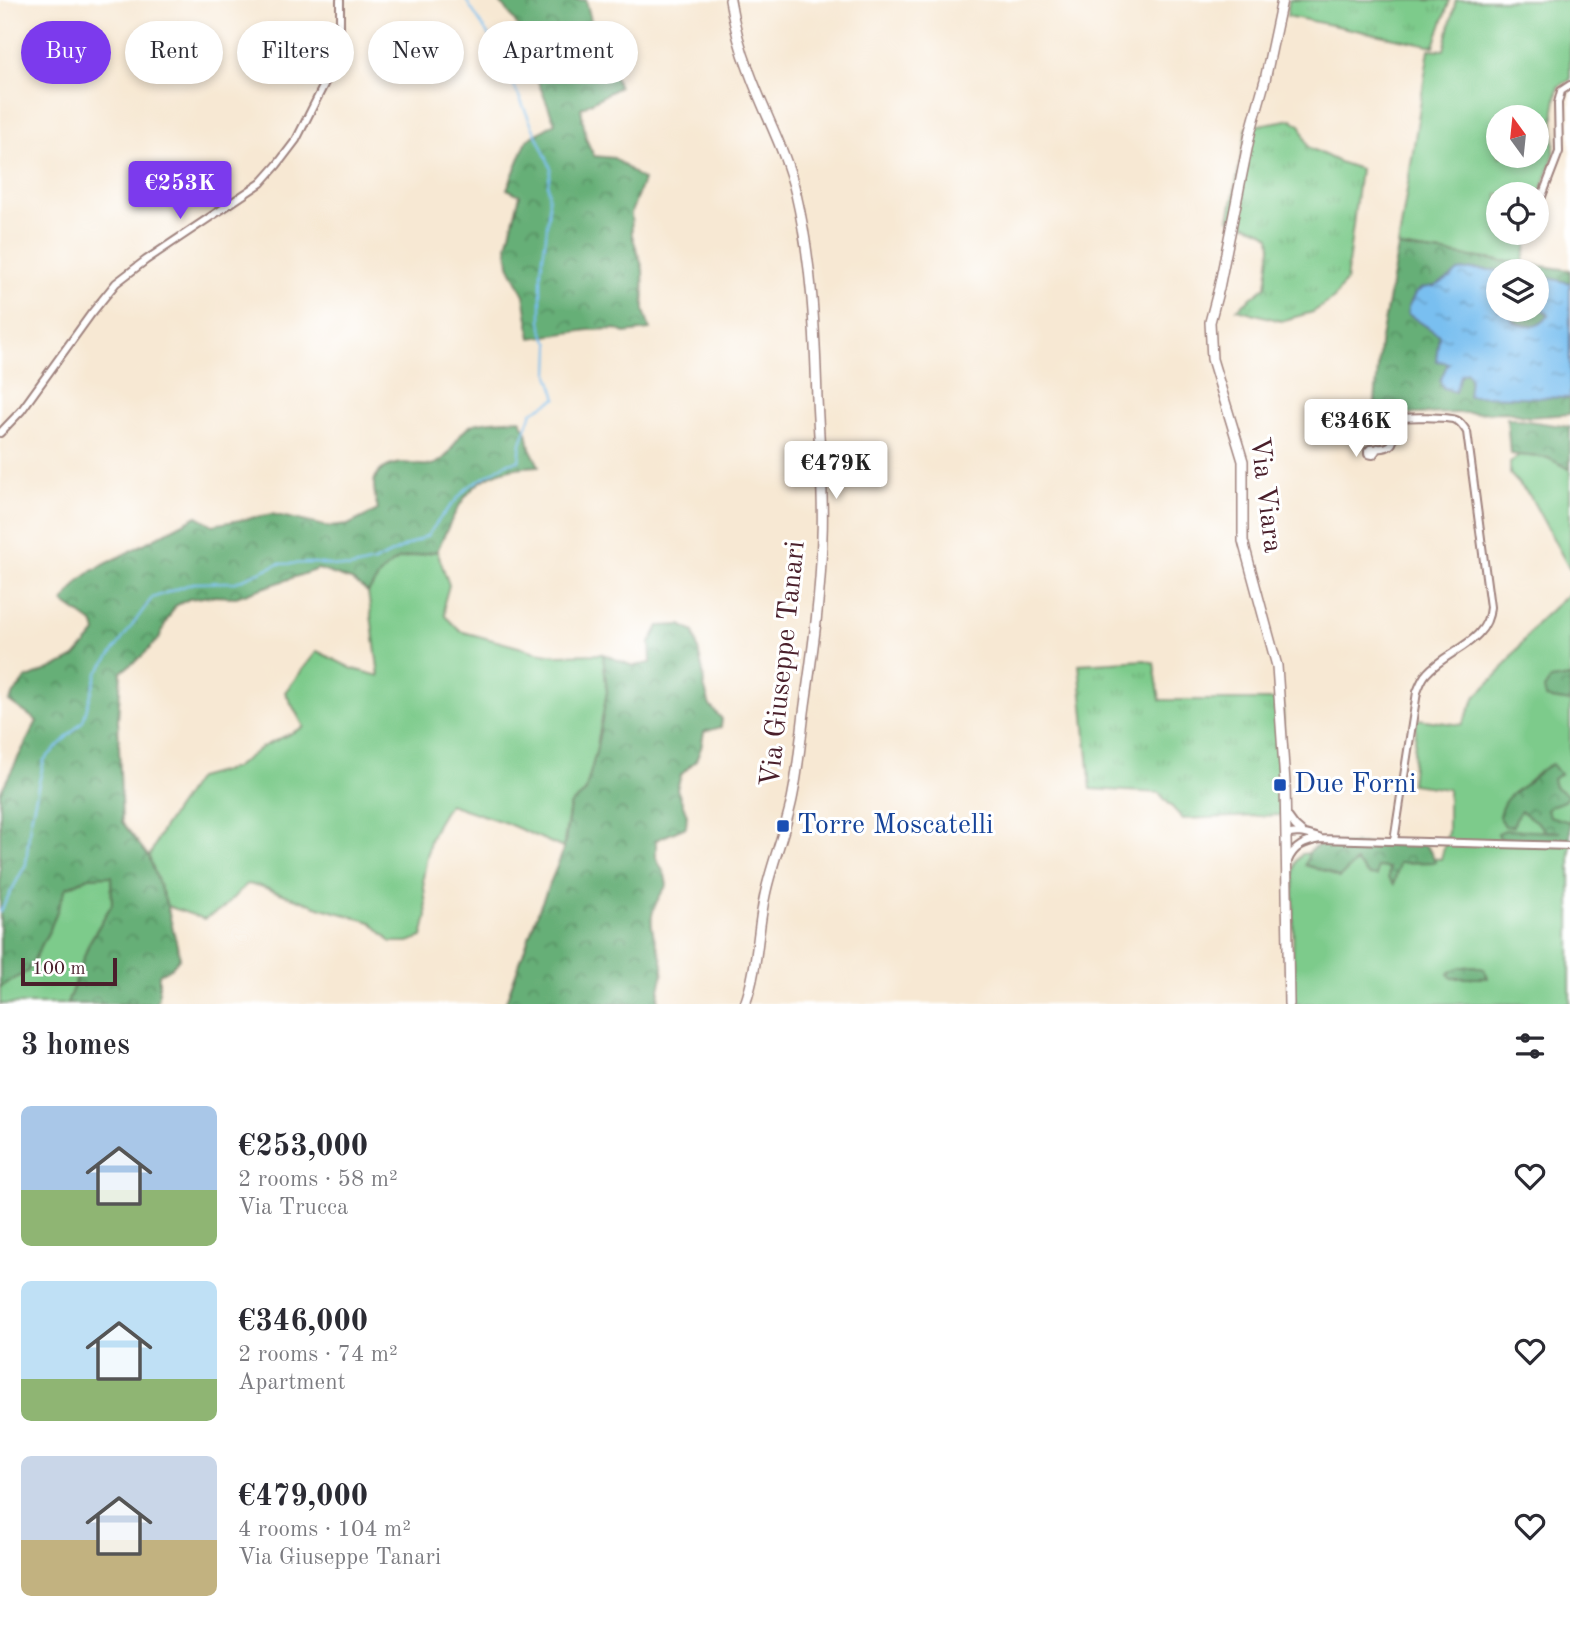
<!DOCTYPE html>
<html lang="en">
<head>
<meta charset="utf-8">
<style>
  :root { --surface:#fff; --page:#f2f2f3; --text:#2b2b33; --muted:#7c7c81; --accent:#7c3aed }
  body { margin:0; font-family:"Old Standard TT",serif; background:var(--page); color:var(--text); height:100vh; display:flex; flex-direction:column; font-size:26px; white-space:nowrap }
  * { box-sizing:border-box; margin:0 }
  p { font-size:23px; color:var(--muted) }
  .icon { flex:none; width:38px; height:38px; fill:none; stroke:currentColor; stroke-width:2; stroke-linecap:round; stroke-linejoin:round }
  .map { position:relative; height:1004px; overflow:hidden }
  .side { display:flex; flex-direction:column; background:var(--surface); flex:1 }
  .side>* { flex:none }
  .guide { position:absolute; left:21px; top:21px; width:700px; height:63px; display:flex; gap:14px }
  .needle { width:46px; rotate:345deg }
  .buttons { position:absolute; left:1486px; top:105px; display:grid; gap:14px }
  .buttons a { display:grid; place-items:center; width:63px; height:63px; border-radius:50%; background:var(--surface); box-shadow:0 4px 10px #0003; font-size:35px }
  .scale { position:absolute; left:21px; bottom:18px; width:96px; box-sizing:border-box; padding-left:7px; border:4px solid #4a1f2b; border-top:0; font-size:19px; line-height:24px; white-space:nowrap; color:#4a1f2b; -webkit-text-stroke:5px #fff; paint-order:stroke }
  .price { position:absolute; translate:-50% -60px; padding:0 16px; border-radius:7px; background:#fff; color:#222; font-size:23px; line-height:46px; filter:drop-shadow(0 2px 4px #0008) }
  .price::after { content:''; position:absolute; left:50%; top:42px; width:21px; height:16px; margin-left:-10px; background:inherit; clip-path:polygon(0 0,100% 0,50% 100%) }
  .price.on { background:var(--accent); color:#fff }
  ul { padding:0; list-style:none }
  li { display:flex; align-items:center; gap:21px; height:175px; padding:0 21px }
  li span { display:grid; place-items:center; flex:none; width:196px; height:140px; border-radius:10px; color:#555 }
  li>.icon { margin-inline-start:auto }
  span .icon { width:84px; height:84px; fill:#fffc; stroke-width:1 }
  li b { font-size:30px }
  h2 { display:flex; justify-content:space-between; align-items:center; height:84px; padding:0 21px; font-size:30px }
  .pill { padding:0 24px; border-radius:32px; background:var(--surface); box-shadow:0 4px 10px #0003; font-size:24px; line-height:63px }
  .pill.on { background:var(--accent); color:#fff }
  .map>svg:first-child { display:block }
  .green { fill:#7dcb8b; stroke:#64755b; stroke-width:2; fill-rule:evenodd }
  .forest { fill:url(#forest-crowns); stroke:#586751; stroke-width:2; fill-rule:evenodd }
  .park { fill:url(#park-tufts); stroke:#64755b; stroke-width:2 }
  .water { fill:url(#water-ripples); stroke:#626f8e; stroke-width:2 }
  .lines { fill:none; stroke-linecap:round; stroke-linejoin:round }
  .stream { stroke:#79bff0; stroke-width:2 }
  .street-casing { stroke:#a0847f; stroke-width:10 }
  .secondary-casing { stroke:#a0847f; stroke-width:12 }
  .street { stroke:#fff; stroke-width:6 }
  .secondary { stroke:#fff; stroke-width:9 }
  .transit-dot { fill:#1a4fb4; stroke:#fff; stroke-width:2.5 }
  .labels { text-anchor:middle; dominant-baseline:central; stroke-width:6; stroke-linejoin:round; paint-order:stroke }
  .street-label { font-size:28px; fill:#4a1f2b; stroke:#fff }
  .transit-label { font-size:28px; fill:#164399; stroke:#fff; text-anchor:start }
</style>
</head>
<body>
<div class="map">
<svg width="1570" height="1004" viewBox="0 0 1570 1004">
  <defs>
    <pattern id="forest-crowns" width="20" height="18" patternUnits="userSpaceOnUse" patternTransform="scale(1.75)"><rect width="20" height="18" fill="#66af77"/><path d="M2 6a3 3 0 1 1 6 0M12 15a3 3 0 1 1 6 0" fill="none" stroke="#568e62"/></pattern>
    <pattern id="park-tufts" width="24" height="20" patternUnits="userSpaceOnUse" patternTransform="scale(1.75)"><rect width="24" height="20" fill="#7dcb8b"/><path d="M3 7l-1-3M5 7V3M7 7l1-3M15 17l-1-3M17 17v-4M19 17l1-3" fill="none" stroke="#6eae78"/></pattern>
    <pattern id="water-ripples" width="26" height="14" patternUnits="userSpaceOnUse" patternTransform="scale(1.75)"><rect width="26" height="14" fill="#79bff0"/><path d="M2 4q2-2 4 0t4 0M15 11q2-2 4 0t4 0" fill="none" stroke="#659bc3"/></pattern>
  </defs>
  <rect width="100%" height="100%" fill="#fff"/>
  <filter id="ink" filterUnits="userSpaceOnUse"><feTurbulence type="fractalNoise" baseFrequency=".0143" numOctaves="2"/><feDisplacementMap in="SourceGraphic" scale="14" xChannelSelector="R" yChannelSelector="G"/><feConvolveMatrix kernelMatrix="1 2 1 2 8 2 1 2 1" color-interpolation-filters="sRGB"/></filter>
  <filter id="wash" filterUnits="userSpaceOnUse"><feTurbulence type="fractalNoise" baseFrequency=".00686" numOctaves="4" result="noise"/><feDisplacementMap in="SourceGraphic" scale="28" xChannelSelector="R" yChannelSelector="G"/><feGaussianBlur stdDeviation="1.57" result="paint"/><feColorMatrix in="noise" values="0 0 0 0 0 0 0 0 0 0 0 0 0 0 0 0 0 1.4 0 .05"/><feComposite in="paint" operator="in"/></filter>
  <g filter="url(#wash)">
    <rect width="100%" height="100%" fill="#f7e8d3"/>
    <!-- green -->
    <path class="green" d="M1456,0h114v80l-12,7 -4,23v44l-17,50 -1,-10h-38v39h32l-7,31 -125,-17 31,-198 15,1zM1498,117h38v39h-38z
      M1519,455l29,3 22,11v101l-40,-74 -20,-22v-11z
      M437,551l12,34 -5,18 1,13 15,15 77,21 18,3 48,-1 4,38 -11,60 -11,41 -15,12 -7,43 -57,-25 -57,-19 -12,20 -7,16 -7,38 4,38 -5,21 -14,5h-17l-20,-20 -49,-14 -62,-22 -13,-2 -24,24 -19,11 -37,-13 -18,-49 13,-27 35,-52 37,-10 28,-21 42,-20 -19,-35 32,-41 36,18 26,7 -11,-84 15,-21 15,-12z
      M1570,592v412h-275l-2,-46 1,-87 2,-10 6,-7 18,-3 121,8 7,-27v-43l-37,-5 6,-65 45,6 14,-29 24,-24 37,-49z
      M111,875l1,29 -23,39 -22,61h-67v-17l28,-16 22,-42 16,-41 23,-11z"/>
    <!-- forest -->
    <path class="forest" d="M498,0h88l6,25 27,62 -38,21 5,31 8,17 20,2 29,22 -12,33 1,22 11,34 1,41 6,20 -25,3 -9,-4 -27,1 -58,8 -7,-43 -15,-30 -2,-20 13,-50 -13,-6 20,-49 28,-17 -25,-61 -6,-25 -14,-23z
      M1398,247l172,23v144l-41,3 -22,-5 -96,2h-12l-24,-11 5,-59zM1498,271h38v39h-38z
      M1507,418l63,9v42l-22,-11 -38,-4z
      M520,419l7,13 3,16 9,18c-66,2 -77,30 -102,85l-39,8 -15,12 -15,21 -17,-12 -33,-11 -82,28 -25,-1 -22,3 -14,7 -10,18 -6,15 -17,17 -21,16 -3,48 4,102 27,35 18,49 13,51 -9,11 -12,6v24l-3,6h-89l22,-61 23,-39 -1,-28 -22,1 -23,11 -16,41 -22,42 -28,16v-194l37,-72 -28,-20 16,-22 39,-16 11,-6 21,-24 -2,-9 -31,-22 16,-21 11,-9 107,-56 16,9 59,-11 57,13 19,-2 30,-15c-4,-20 -11,-37 14,-45 4,-1 6,-2 10,-2 11,0 22,5 33,1 18,-7 20,-31 37,-39 8,-5 37,-5 48,-6z
      M681,625l13,7 9,40 1,14 6,20 12,13 -1,8 -17,5 -3,16 -5,12 -15,15 -4,14 10,26 -1,12 -30,13v18l9,17 2,10c-17,24 -20,36 -9,63 2,7 6,15 5,22 -1,13 -6,19 -5,34h-153l34,-95 22,-52 4,-15 5,-37 15,-12 11,-41 11,-60 -4,-38 30,12 18,-3 -1,-20 9,-17z
      M1570,677v25l-24,-4 -2,-9 6,-9z
      M1552,764l8,10 -7,5 2,8 13,8 -4,6 -13,5 -4,4 2,6 21,6v17l-13,2 -57,-2 -2,-6 7,-3 55,2 -15,-1 -7,-8 -17,-12 -4,5 -4,11 -8,-1 -6,-10c5,-21 16,-23 30,-35 8,-7 13,-13 23,-17z
      M1336,844l89,1 7,8 3,9 -36,1 -5,21 -6,-6 1,-10 -12,-1v9l-9,-1 -12,-13 -17,16 -11,-6 -23,-7 5,-15 10,-5z
      M1474,966l10,3 4,9h-36l-4,-4c8,-8 15,-7 26,-8z"/>
    <!-- park -->
    <path class="park" d="M1289,0h161l-16,46 -147,-30z
      M1292,119l9,7 7,21 31,15 21,7 -14,112 -12,17 -21,14 -32,9 -44,-12 29,-23 5,-38 -1,-11 -9,-7 -32,-11 18,-92z
      M1145,660l9,3 6,37h123v115l-100,4 -24,-26 -68,-4 -12,-125z"/>
    <!-- water -->
    <path class="water" d="M1474,269l35,2h-11v39h15l-2,7 3,5c13,5 25,7 34,-6l-1,-3 -10,-7v-31l33,8v115l-102,-2 2,-18 -4,-6 -6,3 -5,17 -12,-4 -3,-7 8,-18 -12,-2 3,-26 -31,-21v-7l7,-13 7,-6 13,-2 15,-8 8,-7z"/>
    <g class="lines">
      <!-- stream -->
      <path class="stream" d="M0,912l26,-48 4,-41 14,-63 39,-39 14,-47 55,-76 41,-15 43,-1 42,-18 37,-1 34,5 25,-6 54,-27 13,-18 27,-30 39,-24 12,-2 2,-18 11,-31 25,-14 -8,-23 1,-31 -7,-11 -2,-12v-51l5,-34 3,-30 -1,-22 3,-16 -52,-116 -33,-52"/>
    </g>
  </g>
  <g filter="url(#ink)">
    <g class="lines">
      <defs>
        <path id="street" d="M1536,212l23,-60 -1,-49 3,-12 9,-6
          M0,433l21,-22 70,-97 25,-31 30,-23 115,-77 16,-18 19,-25 39,-77 5,-30v-33
          M1378,448l-5,7 -5,-1v-3l2,-2c5,-1 12,0 17,-2 14,-5 -1,-23 12,-28 6,-3 50,-2 57,1 5,2 8,7 11,12l23,175c-2,36 -42,42 -63,66 -5,5 -7,12 -10,19l-23,149
          M1287,815l8,11 8,7
          M1286,836c10,-6 22,-1 33,2
          M1288,861c6,-15 17,-19 32,-22l250,7"/>
        <path id="secondary" d="M730,0c4,24 10,48 19,71 15,42 37,80 47,123 16,68 19,136 21,205 2,45 7,93 5,137 -1,56 -9,113 -17,169 -4,29 -6,59 -12,89 -6,34 -21,67 -28,101 -8,36 -7,74 -20,109
          M1282,0l-17,80 -15,54 -31,154 -9,34 2,37 31,102v80l34,125 8,117 4,221"/>
      </defs>
      <!-- street casing -->
      <use href="#street" class="street-casing"/>
      <!-- secondary casing -->
      <use href="#secondary" class="secondary-casing"/>
      <!-- street -->
      <use href="#street" class="street"/>
      <!-- secondary -->
      <use href="#secondary" class="secondary"/>
    </g>
  </g>
  <!-- markers -->
  <g class="transit-dot">
    <rect x="1273" y="778" width="14" height="14" rx="3.5"/>
    <rect x="776" y="819" width="14" height="14" rx="3.5"/>
  </g>
  <g class="labels">
    <!-- street labels -->
    <g class="street-label">
      <text transform="translate(1265 495) rotate(83)">Via Viara</text>
      <text transform="translate(784 664) rotate(-84)">Via Giuseppe Tanari</text>
    </g>
    <!-- transit labels -->
    <g class="transit-label">
      <text x="1294" y="785">Due Forni</text>
      <text x="797" y="826">Torre Moscatelli</text>
    </g>
  </g>
</svg>
<div class="buttons">
<a><svg class="needle" viewBox="-14 -14 28 28"><path d="M0-13l5 13h-10z" fill="#e53935"/><path d="M0 13l5-13h-10z" fill="#7c7c81"/></svg></a>
<a><svg class="icon" aria-label="locate" viewBox="0 0 24 24"><circle cx="12" cy="12" r="6"/><path d="M12 2v4M12 18v4M2 12h4M18 12h4"/></svg></a>
<a><svg class="icon" aria-label="layers" viewBox="0 0 24 24"><path d="M12 4l9 5-9 5-9-5zM3 14l9 5 9-5"/></svg></a>
</div>
<div class="scale">100 m</div>
<b class="price on" style="left:180px;top:221px">€253K</b>
<b class="price" style="left:1356px;top:459px">€346K</b>
<b class="price" style="left:836px;top:501px">€479K</b>
<div class="guide">
<a class="pill on">Buy</a>
<a class="pill">Rent</a>
<a class="pill">Filters</a>
<a class="pill">New</a>
<a class="pill">Apartment</a>
</div>
</div>
<section class="side">
<h2>3 homes<svg class="icon" aria-label="filters" viewBox="0 0 24 24"><path d="M4 7h16M4 17h16"/><circle cx="9" cy="7" r="2"/><circle cx="15" cy="17" r="2"/></svg></h2>
<ul>
<li><span style="background:linear-gradient(#a9c7e8 60%,#8fb573 0)"><svg class="icon" aria-label="home" viewBox="0 0 24 24"><path d="M3 11l9-7 9 7M6 9v11h12V9"/></svg></span><div><b>€253,000</b><p>2 rooms · 58 m²</p><p>Via Trucca</p></div><svg class="icon" aria-label="heart" viewBox="0 0 24 24"><path d="M12 20l-8-8c-3-5 5-10 8-4 3-6 11-1 8 4z"/></svg></li>
<li><span style="background:linear-gradient(#bfe0f5 70%,#8fb573 0)"><svg class="icon" aria-label="home" viewBox="0 0 24 24"><path d="M3 11l9-7 9 7M6 9v11h12V9"/></svg></span><div><b>€346,000</b><p>2 rooms · 74 m²</p><p>Apartment</p></div><svg class="icon" aria-label="heart" viewBox="0 0 24 24"><path d="M12 20l-8-8c-3-5 5-10 8-4 3-6 11-1 8 4z"/></svg></li>
<li><span style="background:linear-gradient(#c9d6e8 60%,#c2b280 0)"><svg class="icon" aria-label="home" viewBox="0 0 24 24"><path d="M3 11l9-7 9 7M6 9v11h12V9"/></svg></span><div><b>€479,000</b><p>4 rooms · 104 m²</p><p>Via Giuseppe Tanari</p></div><svg class="icon" aria-label="heart" viewBox="0 0 24 24"><path d="M12 20l-8-8c-3-5 5-10 8-4 3-6 11-1 8 4z"/></svg></li>
</ul>
</section>
</body>
</html>
